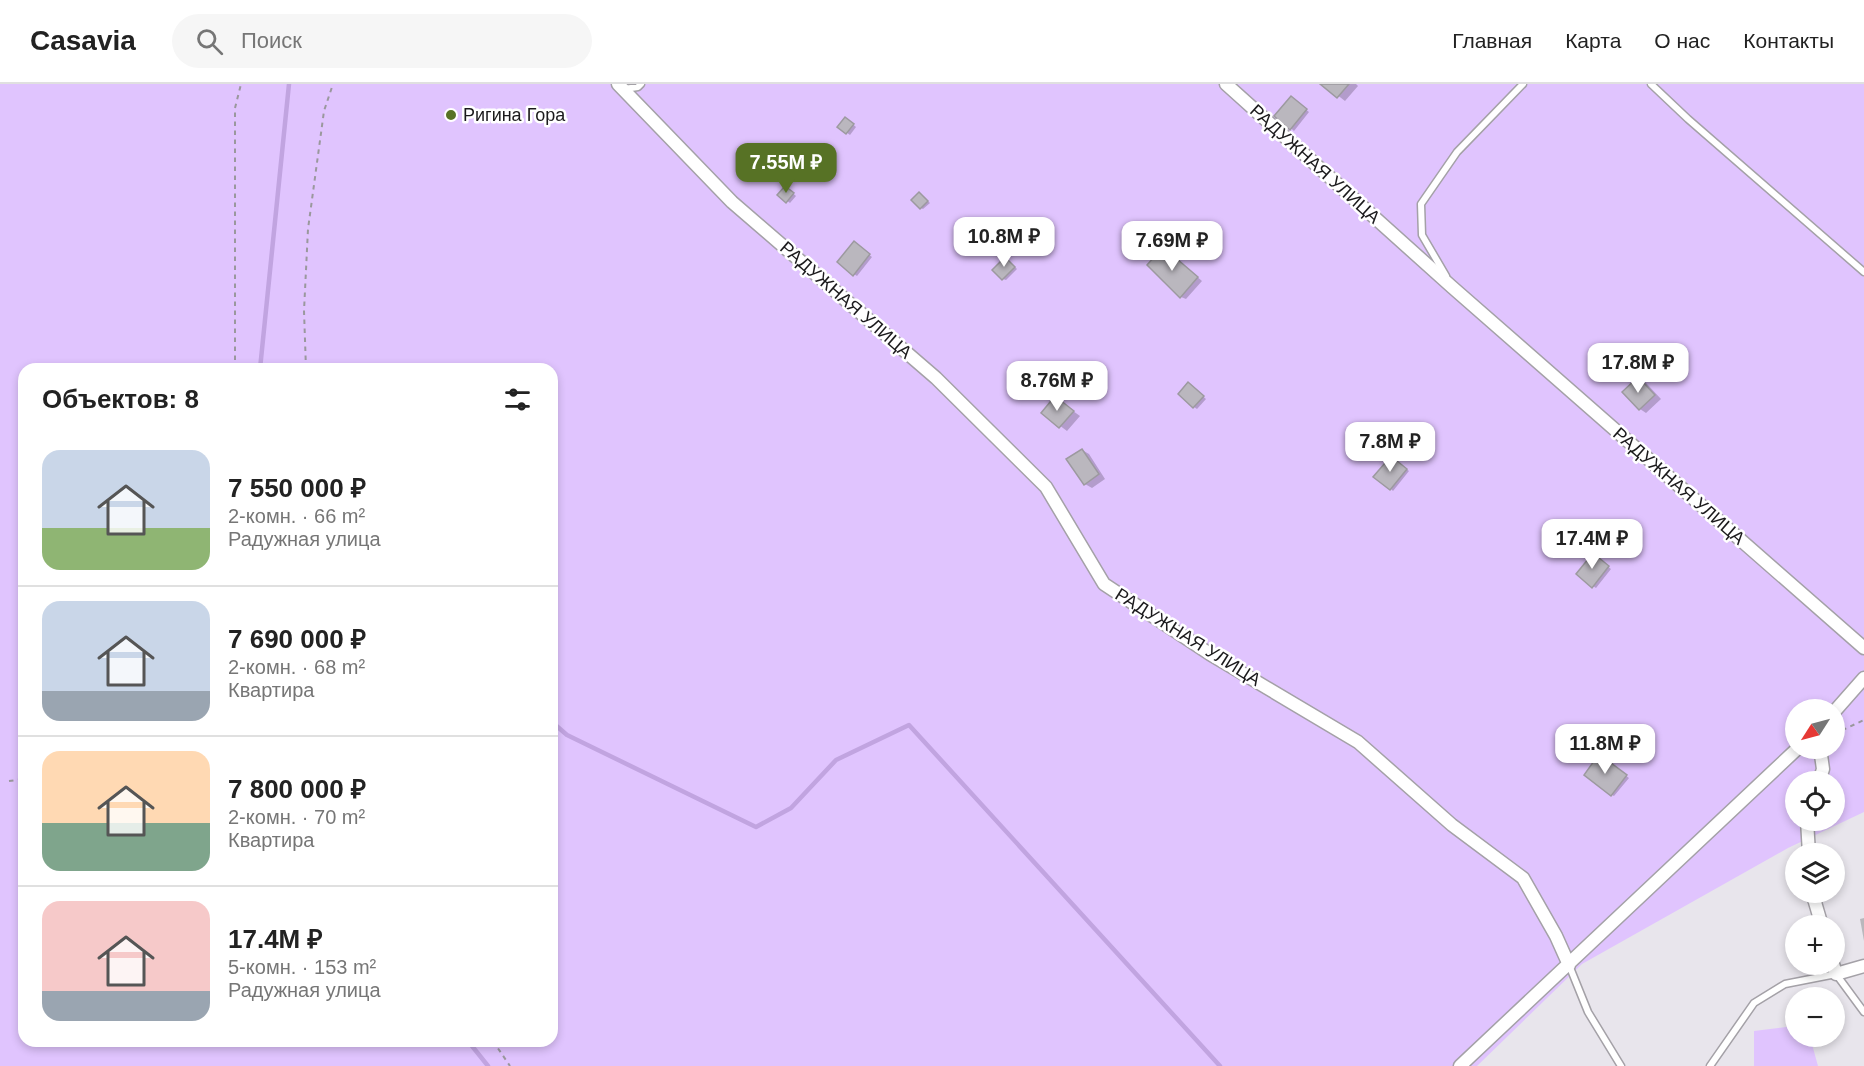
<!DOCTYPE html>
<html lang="ru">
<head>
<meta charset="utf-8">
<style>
  :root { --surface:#fff; --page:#f6f6f6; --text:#222; --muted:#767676; --line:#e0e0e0; --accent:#577225 }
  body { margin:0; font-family:Arial,sans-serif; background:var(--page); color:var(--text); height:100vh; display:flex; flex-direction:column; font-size:22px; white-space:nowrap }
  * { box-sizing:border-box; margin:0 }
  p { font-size:20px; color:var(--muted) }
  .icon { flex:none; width:33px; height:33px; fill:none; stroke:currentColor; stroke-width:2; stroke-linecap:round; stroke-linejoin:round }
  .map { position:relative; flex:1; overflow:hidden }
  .details { position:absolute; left:18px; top:279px; width:540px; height:684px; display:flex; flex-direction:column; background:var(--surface); border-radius:18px; box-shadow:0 3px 9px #0003 }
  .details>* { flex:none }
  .needle { width:39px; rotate:234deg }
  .tools { position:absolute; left:1785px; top:615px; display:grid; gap:12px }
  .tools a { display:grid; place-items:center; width:60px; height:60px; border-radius:50%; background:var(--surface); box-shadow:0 3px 9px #0003; font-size:30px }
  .price { position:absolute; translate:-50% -51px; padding:0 14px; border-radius:12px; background:#fff; color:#222; font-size:20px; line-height:39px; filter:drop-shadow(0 2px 3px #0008) }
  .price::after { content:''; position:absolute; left:50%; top:36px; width:18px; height:14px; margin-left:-9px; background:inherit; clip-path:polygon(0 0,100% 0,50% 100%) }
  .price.on { background:var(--accent); color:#fff }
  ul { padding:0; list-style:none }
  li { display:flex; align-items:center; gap:18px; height:150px; padding:0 24px }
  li+li { border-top:2px solid var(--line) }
  li span { display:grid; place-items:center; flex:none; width:168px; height:120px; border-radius:18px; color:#555 }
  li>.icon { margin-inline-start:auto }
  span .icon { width:72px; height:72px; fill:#fffc; stroke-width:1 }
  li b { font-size:26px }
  h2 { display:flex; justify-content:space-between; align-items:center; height:72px; padding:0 24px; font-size:26px }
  header { display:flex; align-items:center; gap:36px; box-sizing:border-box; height:84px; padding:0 30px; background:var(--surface); border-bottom:2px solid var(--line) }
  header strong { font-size:28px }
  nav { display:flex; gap:33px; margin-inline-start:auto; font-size:21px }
  .search { width:420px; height:54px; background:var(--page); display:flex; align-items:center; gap:15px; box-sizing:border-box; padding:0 21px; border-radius:33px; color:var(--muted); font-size:22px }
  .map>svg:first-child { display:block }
  .green { fill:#e0c4fe; fill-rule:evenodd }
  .shadow { fill:#0003 }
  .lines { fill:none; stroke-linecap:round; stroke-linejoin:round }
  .stream { stroke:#c1a4e0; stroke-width:4.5 }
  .building { fill:#bab7be; stroke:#9c999f; stroke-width:1.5 }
  .lane-casing { stroke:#a4a1a7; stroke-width:9 }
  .street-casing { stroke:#a4a1a7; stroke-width:15 }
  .path { stroke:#9a989d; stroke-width:2; stroke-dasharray:4.5 4.5; stroke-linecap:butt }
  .lane { stroke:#fff; stroke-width:6 }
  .street { stroke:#fff; stroke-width:12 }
  .poi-dot { fill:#577225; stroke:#fff; stroke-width:2 }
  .labels { text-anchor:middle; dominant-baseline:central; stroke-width:5; stroke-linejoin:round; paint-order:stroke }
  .poi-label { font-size:18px; fill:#1b1a1c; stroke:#fff; text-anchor:start }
  .street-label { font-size:18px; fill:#1b1a1c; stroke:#fff }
</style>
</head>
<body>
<header>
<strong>Casavia</strong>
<div class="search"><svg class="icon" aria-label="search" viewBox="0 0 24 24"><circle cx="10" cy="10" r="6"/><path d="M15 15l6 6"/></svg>Поиск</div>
<nav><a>Главная</a><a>Карта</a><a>О нас</a><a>Контакты</a></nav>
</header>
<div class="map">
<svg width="1864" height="982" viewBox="0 0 1864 982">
  <rect width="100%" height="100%" fill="#e8e5ec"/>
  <!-- green -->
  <path class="green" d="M0,0h1864v728l-76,36 -206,116 -105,102h-1477zM24,285h528v672h-528zM1796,626h38v38h-38zM1796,698h38v38h-38z
    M1795,942l1,10 14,1 8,29h-64v-35z"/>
  <!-- shadow -->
  <path class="shadow" d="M1323,0h33l2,2 -13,15z
    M1294,16l15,12 -15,19 -17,-15z
    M848,36l8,7 -6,8 -11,-8z
    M788,105l8,7 -6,7 -11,-8z
    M919,109l11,10 -7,6 -2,-1z
    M857,161l15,12 -15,19 -3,-2z
    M1008,176l9,9 -11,11 -3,-1z
    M1187,184l15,13 -16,18 -5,-2z
    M1639,295l7,4 15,16 -15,14 -6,-4z
    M1191,302l15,13 -9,10 -3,-2z
    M1055,314l25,18 -13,15 -24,-18z
    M1082,366l7,4 16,25 -13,9 -7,-4z
    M1394,375l15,12 -16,20 -2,-2z
    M1596,473l15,12 -15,19 -3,-2z
    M1603,674l26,20 -15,18 -2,-1z
    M1864,834v23l-4,-22z"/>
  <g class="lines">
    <!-- stream -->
    <path class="stream" d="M260,285l29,-285
      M552,638l15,13 189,92 35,-19 45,-48 73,-35 311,341
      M468,957l20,25"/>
  </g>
  <!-- building -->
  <path class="building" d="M1320,0h29l-12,14z
    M1291,12l16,13 -17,21 -16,-14z
    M845,33l9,7 -8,10 -9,-7z
    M785,102l9,7 -8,10 -9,-8z
    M919,108l9,9 -8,8 -9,-9z
    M854,157l16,13 -17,22 -16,-14z
    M1163,163l35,30 -18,21 -33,-33z
    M1005,173l10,10 -13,13 -10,-10z
    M1638,293l17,18 -16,15 -17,-18z
    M1188,298l16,14 -11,12 -15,-14z
    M1055,312l19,15 -15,17 -18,-15z
    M1082,365l17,25 -15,11 -18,-26z
    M1391,372l16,13 -17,21 -17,-13z
    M1593,469l16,13 -17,22 -16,-14z
    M1599,670l28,21 -16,21 -27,-21z"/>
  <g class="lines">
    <defs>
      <path id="lane" d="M1651,0l37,35 176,153
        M624,5l14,-2 3,-3
        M1446,192l-24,-41 -1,-31 36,-52 66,-68
        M1569,881l19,47 33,54
        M1710,982l44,-63 31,-19 51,-10 28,38"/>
      <path id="street" d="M618,0l114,118 204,176 110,109 58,97 106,70 148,88 94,83 71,53 33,58 13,29
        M1226,0l226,203 412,361
        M1834,628l30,-34
        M1819,698l4,-13 -3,-21
        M1807,736l2,34
        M1812,808l10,34
        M1833,880l3,10 28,-8
        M1460,982l338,-318"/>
    </defs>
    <!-- lane casing -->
    <use href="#lane" class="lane-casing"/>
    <!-- street casing -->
    <use href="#street" class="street-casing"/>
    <!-- path -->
    <path class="path" d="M235,285v-261l6,-24
      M306,285l-2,-58 4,-82 16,-118 9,-27
      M1834,650l30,-14
      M9,697l15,-2
      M493,957l17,25"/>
    <!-- lane -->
    <use href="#lane" class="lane"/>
    <!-- street -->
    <use href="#street" class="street"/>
  </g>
  <!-- markers -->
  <circle class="poi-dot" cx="451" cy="31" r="6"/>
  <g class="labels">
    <!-- poi labels -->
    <g class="poi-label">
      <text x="463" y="31">Ригина Гора</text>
    </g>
    <!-- street labels -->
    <g class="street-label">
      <text transform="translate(1315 80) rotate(42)">РАДУЖНАЯ УЛИЦА</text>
      <text transform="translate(846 216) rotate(41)">РАДУЖНАЯ УЛИЦА</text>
      <text transform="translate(1679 402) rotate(41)">РАДУЖНАЯ УЛИЦА</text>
      <text transform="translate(1188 553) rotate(32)">РАДУЖНАЯ УЛИЦА</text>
    </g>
  </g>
</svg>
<div class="tools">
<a><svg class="needle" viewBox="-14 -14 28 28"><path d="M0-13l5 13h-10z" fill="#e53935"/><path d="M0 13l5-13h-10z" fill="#767676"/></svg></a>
<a><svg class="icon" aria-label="locate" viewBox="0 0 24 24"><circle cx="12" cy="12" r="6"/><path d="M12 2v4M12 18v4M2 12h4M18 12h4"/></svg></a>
<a><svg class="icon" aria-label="layers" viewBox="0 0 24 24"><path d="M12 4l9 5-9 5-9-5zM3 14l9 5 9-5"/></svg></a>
<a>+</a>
<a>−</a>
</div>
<b class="price on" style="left:786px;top:110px">7.55M ₽</b>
<b class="price" style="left:1004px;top:184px">10.8M ₽</b>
<b class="price" style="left:1172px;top:188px">7.69M ₽</b>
<b class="price" style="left:1638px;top:310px">17.8M ₽</b>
<b class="price" style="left:1057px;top:328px">8.76M ₽</b>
<b class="price" style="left:1390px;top:389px">7.8M ₽</b>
<b class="price" style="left:1592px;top:486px">17.4M ₽</b>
<b class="price" style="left:1605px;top:691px">11.8M ₽</b>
<section class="details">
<h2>Объектов: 8<svg class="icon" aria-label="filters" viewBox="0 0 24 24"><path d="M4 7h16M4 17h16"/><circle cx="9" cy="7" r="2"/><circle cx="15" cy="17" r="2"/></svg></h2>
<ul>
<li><span style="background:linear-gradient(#c9d6e8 65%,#8fb573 0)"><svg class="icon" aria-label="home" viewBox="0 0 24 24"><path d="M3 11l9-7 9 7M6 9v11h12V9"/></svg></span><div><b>7 550 000 ₽</b><p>2-комн. · 66 m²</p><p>Радужная улица</p></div></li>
<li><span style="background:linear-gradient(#c9d6e8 75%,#9aa5b1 0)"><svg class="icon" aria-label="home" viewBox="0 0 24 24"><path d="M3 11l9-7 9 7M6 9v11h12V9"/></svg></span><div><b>7 690 000 ₽</b><p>2-комн. · 68 m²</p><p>Квартира</p></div></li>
<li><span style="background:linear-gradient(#ffd9b3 60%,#7fa58c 0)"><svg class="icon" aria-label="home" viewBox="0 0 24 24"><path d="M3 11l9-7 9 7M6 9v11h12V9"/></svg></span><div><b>7 800 000 ₽</b><p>2-комн. · 70 m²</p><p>Квартира</p></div></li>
<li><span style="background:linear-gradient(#f6c9c9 75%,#9aa5b1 0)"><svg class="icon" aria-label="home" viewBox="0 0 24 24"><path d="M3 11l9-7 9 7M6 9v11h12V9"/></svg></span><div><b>17.4M ₽</b><p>5-комн. · 153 m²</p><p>Радужная улица</p></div></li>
</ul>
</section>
</div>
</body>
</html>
